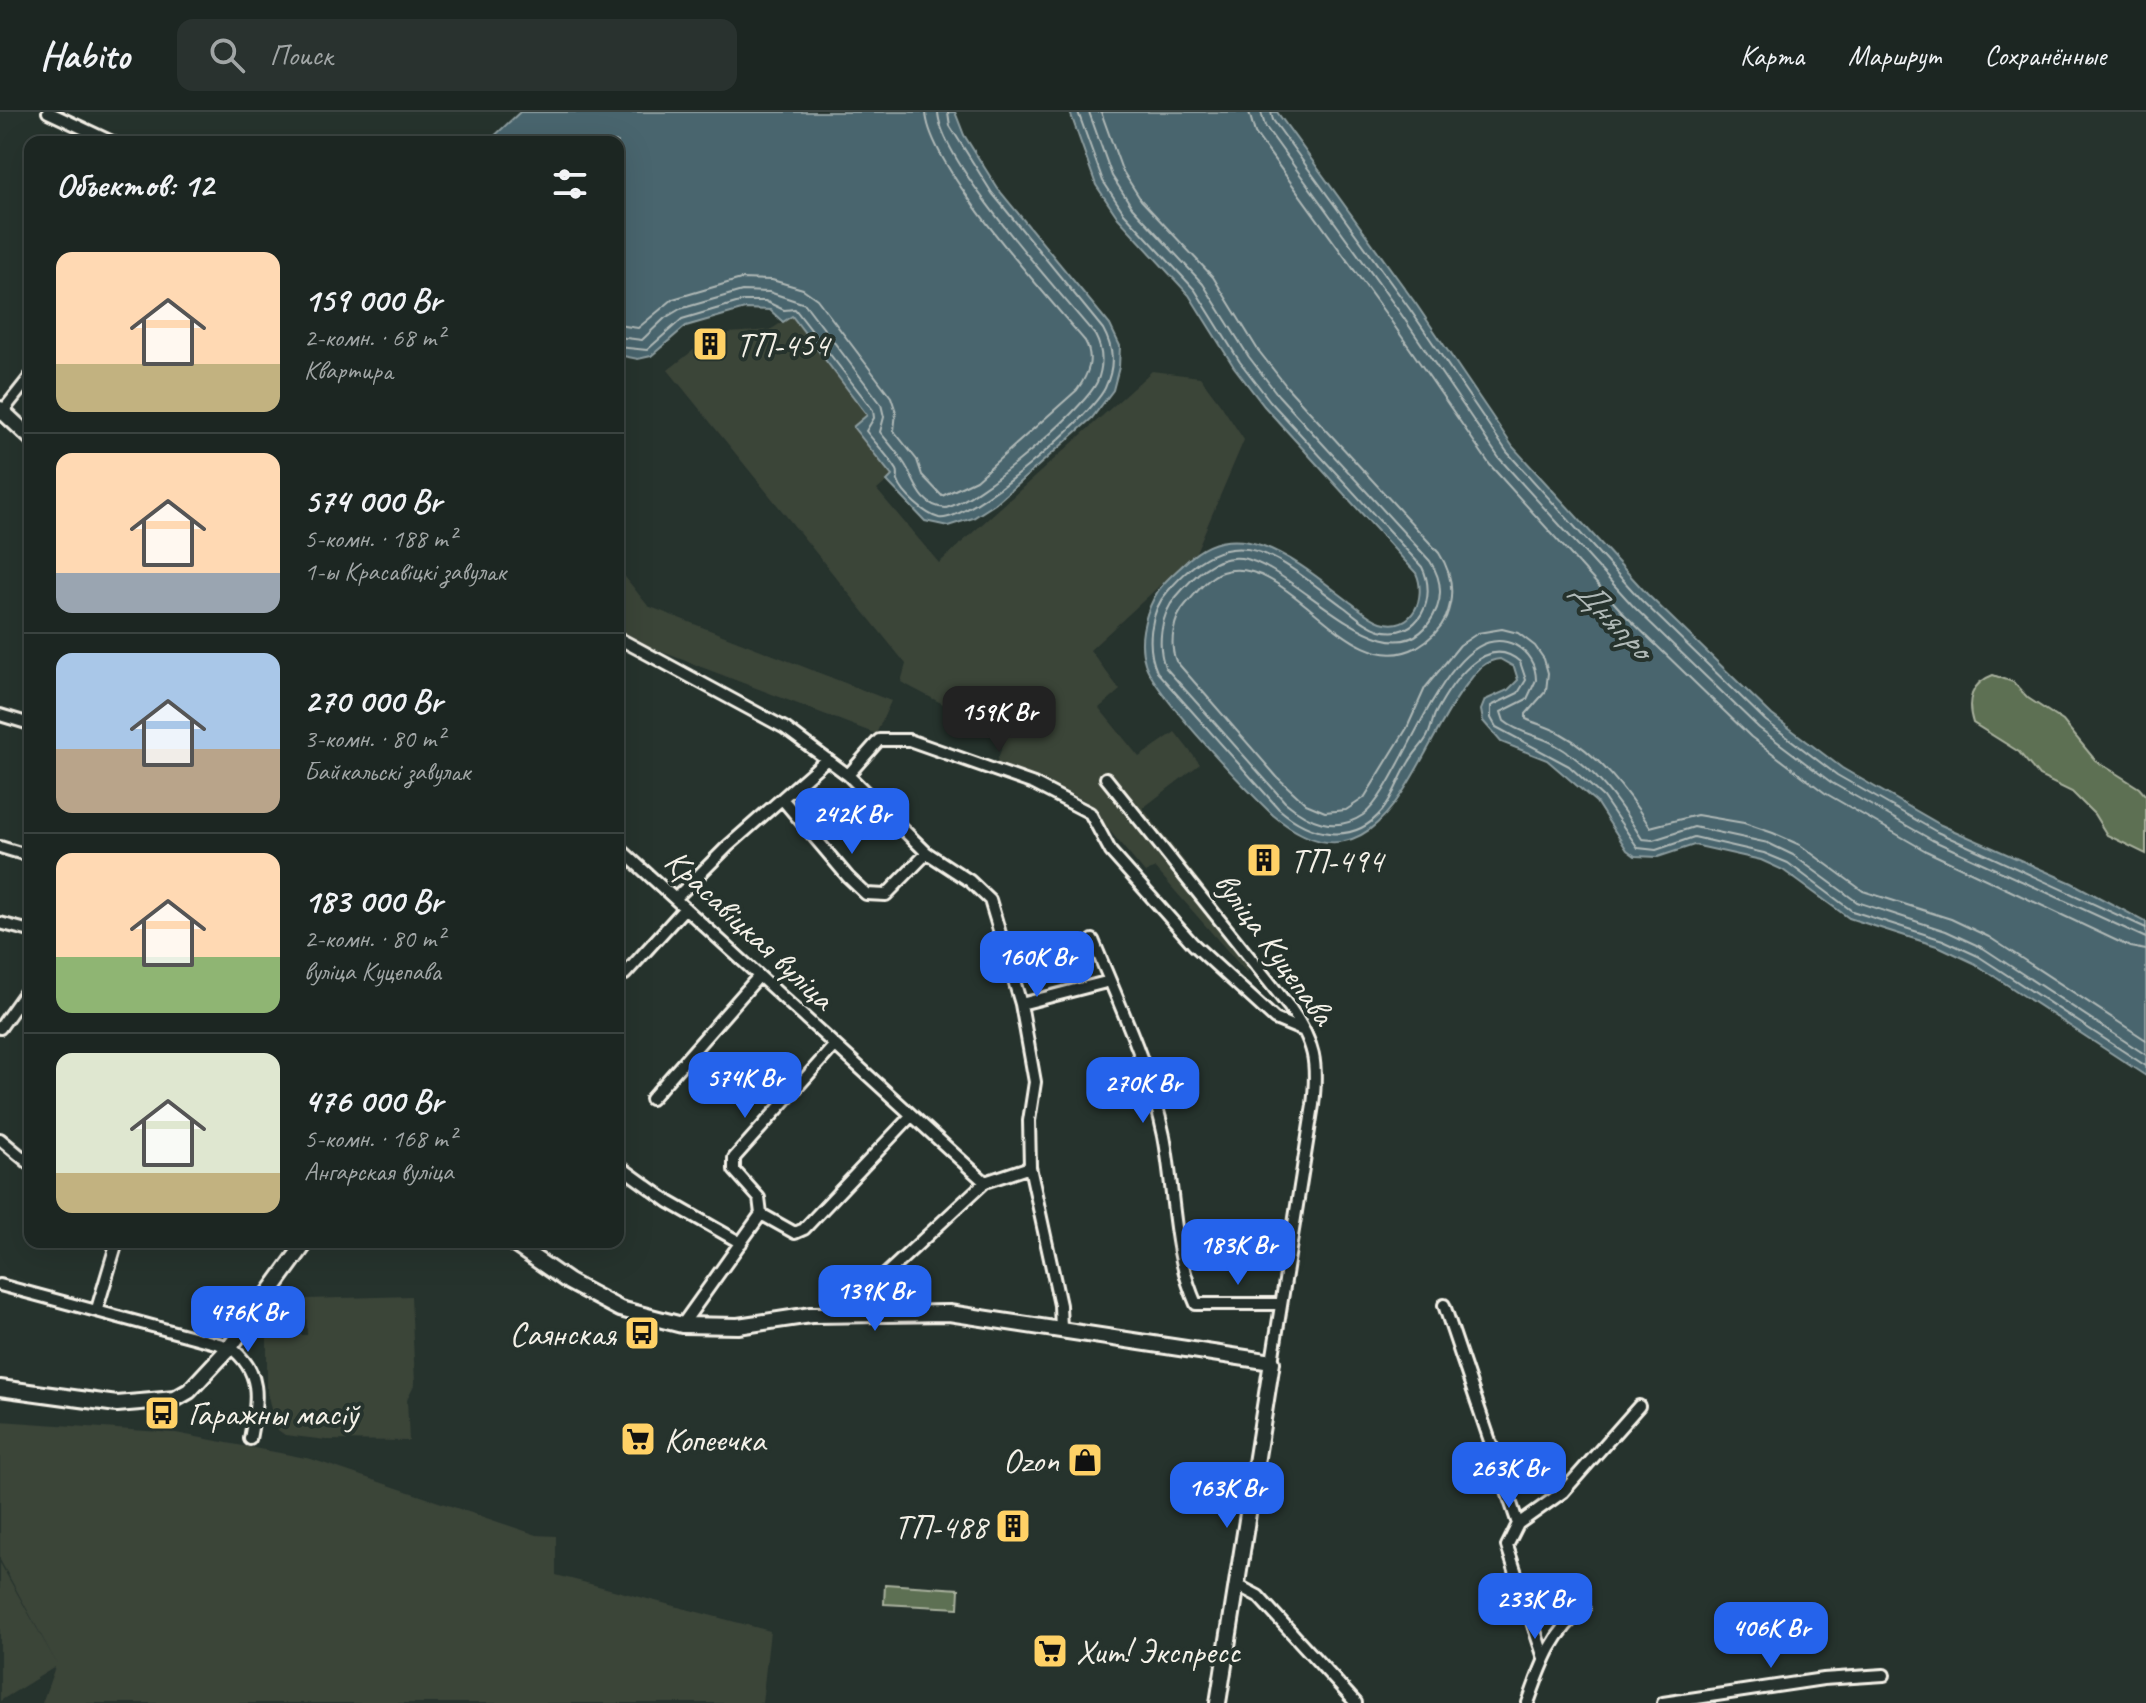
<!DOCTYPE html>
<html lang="ru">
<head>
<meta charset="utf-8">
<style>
  :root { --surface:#1c2622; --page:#29322f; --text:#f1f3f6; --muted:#a0a5a5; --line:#3a4340; --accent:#2563eb }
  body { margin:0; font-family:Caveat,sans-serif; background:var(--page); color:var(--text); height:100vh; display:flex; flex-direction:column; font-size:30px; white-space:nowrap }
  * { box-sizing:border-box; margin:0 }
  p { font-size:26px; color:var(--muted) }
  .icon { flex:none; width:44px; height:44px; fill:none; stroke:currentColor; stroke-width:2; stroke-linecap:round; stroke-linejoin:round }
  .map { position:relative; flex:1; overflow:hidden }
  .details { position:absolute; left:24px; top:24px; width:600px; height:1112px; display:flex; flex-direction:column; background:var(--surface); border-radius:16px; box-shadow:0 8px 32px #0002,0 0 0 2px var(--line) }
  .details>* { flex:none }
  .price { position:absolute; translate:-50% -68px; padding:0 18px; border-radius:16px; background:var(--accent); color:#fff; font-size:26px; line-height:52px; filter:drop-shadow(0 2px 4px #0008) }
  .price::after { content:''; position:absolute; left:50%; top:48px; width:24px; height:18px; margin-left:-12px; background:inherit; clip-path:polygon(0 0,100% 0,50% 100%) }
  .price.active { background:#222; color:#fff }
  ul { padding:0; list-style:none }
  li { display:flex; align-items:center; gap:24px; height:200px; padding:0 32px }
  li+li { border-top:2px solid var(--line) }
  li span { display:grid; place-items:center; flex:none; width:224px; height:160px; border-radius:16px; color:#555 }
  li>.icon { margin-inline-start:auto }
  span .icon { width:96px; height:96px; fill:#fffc; stroke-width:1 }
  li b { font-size:34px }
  h2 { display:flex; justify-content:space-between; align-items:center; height:96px; padding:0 32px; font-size:34px }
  header { display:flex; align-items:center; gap:48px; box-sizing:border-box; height:112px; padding:0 40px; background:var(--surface); border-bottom:2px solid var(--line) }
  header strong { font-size:38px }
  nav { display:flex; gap:44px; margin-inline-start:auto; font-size:28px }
  .search { width:560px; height:72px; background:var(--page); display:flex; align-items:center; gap:20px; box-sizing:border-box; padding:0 28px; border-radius:16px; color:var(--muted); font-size:30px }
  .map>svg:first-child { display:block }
  .built { fill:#3b4439 }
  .green { fill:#5d7052; stroke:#a8b09d; stroke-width:2 }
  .water { fill:#49656e; stroke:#8d9d9f; stroke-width:2 }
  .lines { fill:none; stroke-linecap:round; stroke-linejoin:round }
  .shore { stroke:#b0b9b7; stroke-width:2 }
  .street-casing { stroke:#f4f1e8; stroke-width:16 }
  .secondary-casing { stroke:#f4f1e8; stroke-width:20 }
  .street { stroke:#26332d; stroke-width:10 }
  .secondary { stroke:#26332d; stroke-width:14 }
  .labels { text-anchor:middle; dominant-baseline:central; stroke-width:8; stroke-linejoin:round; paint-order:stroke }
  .poi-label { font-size:34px; fill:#f4f1e8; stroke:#26332d; text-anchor:start }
  .street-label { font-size:34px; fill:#f4f1e8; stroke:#26332d }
  .water-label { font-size:36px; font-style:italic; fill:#b0b9b7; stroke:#26332d }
</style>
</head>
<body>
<header>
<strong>Habito</strong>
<div class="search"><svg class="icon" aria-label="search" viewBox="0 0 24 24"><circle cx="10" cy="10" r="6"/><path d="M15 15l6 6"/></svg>Поиск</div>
<nav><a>Карта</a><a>Маршрут</a><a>Сохранённые</a></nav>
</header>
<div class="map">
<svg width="2146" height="1591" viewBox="0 0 2146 1591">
  <rect width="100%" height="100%" fill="#26332d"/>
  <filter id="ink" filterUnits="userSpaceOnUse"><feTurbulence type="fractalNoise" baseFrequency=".0125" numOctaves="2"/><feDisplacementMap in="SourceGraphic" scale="16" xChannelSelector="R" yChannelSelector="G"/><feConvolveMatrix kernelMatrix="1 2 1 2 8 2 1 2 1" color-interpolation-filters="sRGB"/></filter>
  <g filter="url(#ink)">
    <!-- built -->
    <path class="built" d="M792,204l75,100 -14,11 39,50 -15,13 62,73 213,-192 48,6 21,28 23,35 -48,112 -106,98 30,40 -21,18 40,49 36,-25 25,32 -57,44 118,152 -15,12 -91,-104 -10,5 -61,-73 -89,-34 11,-29 -105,-55 5,-18 -238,-294 46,-36 56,-4z
      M618,456l30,38 243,95 -15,33 -245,-94 -13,-16z
      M411,1184l4,87 -8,16 2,42 -83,-1 -41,-5 -10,-7 -8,-37v-56h40l-1,-36z
      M0,1309l176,12 135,26 226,76 19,1v39l214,56 -8,72h-720l13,-36 -55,34v-138l57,101 -57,-104z"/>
    <!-- green -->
    <path class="green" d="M1993,563l20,7 15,16 35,23 32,39 44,28 7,8v58l-39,-19 -13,-21 -22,-22 -33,-16 -20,-24 -46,-29c-7,-22 -2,-40 20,-48z
      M885,1472l74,5 -1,19 -74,-4z"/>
    <!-- water -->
    <path class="water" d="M520,0h435l9,23 34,54 112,136 10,21 -1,21 -6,23 -21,28 -97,86 -22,14 -25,8 -23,-5 -38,-40 5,-5 -39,-49 14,-12 -75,-99 -9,6 -13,-12 -25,-1 -59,17 -35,30 -13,3 -20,-4v-213h-130z
      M1070,0h207l139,192 97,143 134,147 125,121 70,53 99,57 131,58 74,39v154l-172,-113 -34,-16 -91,-29 -66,-48 -22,-10 -67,-15 -36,12 -23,-1 -8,-6 -31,-48 -49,-42 -46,-18 -18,-21 -2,-11 4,-10 23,-10 10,-10 -4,-13 -14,-8c-16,1 -24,13 -33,25 -51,63 -85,222 -194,131 -27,-26 -119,-121 -128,-152 -7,-21 -1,-46 9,-65 7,-15 21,-25 32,-36 54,-54 118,6 164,40 9,6 19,16 31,20 32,10 46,-25 35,-49l-152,-167 -30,-39 -45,-72 -71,-77 -22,-33z"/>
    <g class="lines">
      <!-- shore -->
      <path class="shore" d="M1078,0l25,69 21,32 71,77 45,72 30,39 152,166c16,31 -3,73 -42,63 -14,-4 -25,-15 -36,-23 -67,-49 -108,-95 -176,-16 -19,21 -22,56 -11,81l122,137c30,26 73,38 103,2 12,-15 17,-33 27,-49 5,-9 13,-16 18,-25 4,-7 5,-16 8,-23 15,-29 51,-83 85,-52l6,18 -8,13 -27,13v12l5,9 73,39 34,31 35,51 18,2 38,-13 70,16 24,10 64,48 91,29 35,16 168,110
        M1089,0l23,64 20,31 71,77 46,73 29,38 152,166c9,14 13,31 7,47 -39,94 -141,-44 -196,-50 -28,-3 -48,19 -65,39 -16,18 -19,49 -11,70l120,135c23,19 50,32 78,13 40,-28 85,-203 152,-170 13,7 21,20 21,35l-9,19 -26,13 3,9c14,12 34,14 50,23 40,22 65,58 88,95l11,1 41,-13 74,16 25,12 64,47 89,29 37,17 163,107
        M1101,0l21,58 19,30 72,77 45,73 29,37 152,166c13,20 16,42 7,64 -6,13 -17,23 -29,30 -70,38 -127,-96 -195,-75 -13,4 -27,22 -36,32 -13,14 -17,40 -10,57l101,116 29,27 19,8 21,-2 18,-12 43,-70 18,-40 35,-43 18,-12 24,-4 16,4 17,13 9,13 4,14 -2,18 -20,23v5c11,5 23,8 34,14 39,21 67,58 90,94l47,-12 47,8 29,10 27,12 63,46 88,28 38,18 157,103
        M1249,0l6,21 136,188 99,144 135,150 126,122 74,56 101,58 204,96 16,3
        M1261,0l4,14 136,188 98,144 135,149 125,121 73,55 100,57 214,98
        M1271,0l2,8 136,188 98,144 134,148 125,121 71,54 100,57 209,96
        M618,213l20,3 35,-29 68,-20 31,1 31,9 14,10 74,98 5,15 -2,19 23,29 5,15 20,21 34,-16 101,-90c11,-15 18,-31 8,-49 -38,-45 -157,-175 -159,-229
        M618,225l24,3 23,-22 15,-9 62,-18 27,1 36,12 76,100 3,13 -4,15c8,10 17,20 24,31 11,16 15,44 42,45 31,-7 137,-97 151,-126 7,-17 6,-32 -2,-47 -36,-44 -155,-173 -157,-223
        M618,235l29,3 35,-31 61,-18h22l19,9 11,-1 78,101 1,8 -8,13c10,13 22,25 31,39 2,3 0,7 1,11 4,13 28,34 41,37 31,5 152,-101 166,-130 10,-21 9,-39 -2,-59l-111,-136 -42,-67 -2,-14"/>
      <defs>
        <path id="street" d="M48,0l64,30
          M3,299l27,-34
          M618,526l167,90 63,47 79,78 43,28 20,19 31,104 14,78 -6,39 1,46 30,138 1,24
          M0,603l30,9
          M848,663l31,-35h30l125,44 56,29 21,39 82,92 82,75 29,12
          M1106,666l184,230c25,35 28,55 23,97l-41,257
          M783,688l65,77 18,17 20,1 41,-42
          M0,735l30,9
          M618,735l367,335
          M676,786l52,-52 99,-87
          M0,811l30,8
          M1093,828c26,64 57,128 71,196 11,58 8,114 32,168h84
          M625,862l60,-66
          M1021,892l89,-23
          M0,916l30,-42
          M651,987l108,-123
          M0,1027l30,25
          M618,1053l51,37 72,41
          M761,1102l-2,-16 -25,-28v-12l100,-112
          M761,1102l34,19 9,-4 107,-113
          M0,1173l230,62c34,26 27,54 20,92
          M1444,1193l74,219
          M97,1197l20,-67
          M864,1202l8,-27 113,-105 45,-15
          M682,1213l79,-111
          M1237,1473l21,11 98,107
          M1544,1546l-37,-112 11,-22 45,-32 76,-86
          M1528,1591c13,-36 24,-71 56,-94
          M1663,1591l160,-24 61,-4"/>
        <path id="secondary" d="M0,297l30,28
          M511,1130l58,40 51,27 62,16 56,1 73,-11 138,-2 323,49 -54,341
          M0,1276l117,16 58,-5 14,-8 41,-44 76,-105"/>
      </defs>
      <!-- street casing -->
      <use href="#street" class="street-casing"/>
      <!-- secondary casing -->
      <use href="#secondary" class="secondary-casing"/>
      <!-- street -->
      <use href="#street" class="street"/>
      <!-- secondary -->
      <use href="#secondary" class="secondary"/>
    </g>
  </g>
  <!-- icons -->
  <defs>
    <symbol id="building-square" viewBox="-11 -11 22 22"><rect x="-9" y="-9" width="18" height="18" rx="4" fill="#ffd166" stroke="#26332d"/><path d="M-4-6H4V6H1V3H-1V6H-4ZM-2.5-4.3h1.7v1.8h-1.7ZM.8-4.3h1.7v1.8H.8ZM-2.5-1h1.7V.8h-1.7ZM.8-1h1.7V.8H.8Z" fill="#111"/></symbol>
    <symbol id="bus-square" viewBox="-11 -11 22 22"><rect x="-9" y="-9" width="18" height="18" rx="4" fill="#ffd166" stroke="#26332d"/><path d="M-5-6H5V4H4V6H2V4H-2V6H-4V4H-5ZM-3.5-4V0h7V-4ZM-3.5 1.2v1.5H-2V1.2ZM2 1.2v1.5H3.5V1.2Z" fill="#111"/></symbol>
    <symbol id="supermarket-square" viewBox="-11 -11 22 22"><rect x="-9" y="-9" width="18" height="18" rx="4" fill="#ffd166" stroke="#26332d"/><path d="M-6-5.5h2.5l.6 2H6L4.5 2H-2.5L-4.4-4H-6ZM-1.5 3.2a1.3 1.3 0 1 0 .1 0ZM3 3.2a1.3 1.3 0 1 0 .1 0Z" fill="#111"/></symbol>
    <symbol id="shop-square" viewBox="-11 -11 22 22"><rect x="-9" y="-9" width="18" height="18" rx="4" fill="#ffd166" stroke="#26332d"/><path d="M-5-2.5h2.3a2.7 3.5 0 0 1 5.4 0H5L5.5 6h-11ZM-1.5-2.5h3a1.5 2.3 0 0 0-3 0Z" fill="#111"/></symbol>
  </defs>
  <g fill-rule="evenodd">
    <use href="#building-square" x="690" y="212" width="40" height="40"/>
    <use href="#building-square" x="1244" y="728" width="40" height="40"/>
    <use href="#bus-square" x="622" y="1201" width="40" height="40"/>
    <use href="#bus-square" x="142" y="1281" width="40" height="40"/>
    <use href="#supermarket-square" x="618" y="1307" width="40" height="40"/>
    <use href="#shop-square" x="1065" y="1328" width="40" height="40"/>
    <use href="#building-square" x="993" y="1394" width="40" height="40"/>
    <use href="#supermarket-square" x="1030" y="1519" width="40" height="40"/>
  </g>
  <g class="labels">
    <!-- poi labels -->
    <g class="poi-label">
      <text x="736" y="232">ТП-454</text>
      <text x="1290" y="748">ТП-494</text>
      <text x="616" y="1221" text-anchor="end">Саянская</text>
      <text x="188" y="1301">Гаражны масіў</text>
      <text x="664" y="1327">Копеечка</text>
      <text x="1059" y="1348" text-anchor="end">Ozon</text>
      <text x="987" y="1414" text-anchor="end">ТП-488</text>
      <text x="1076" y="1539">Хит! Экспресс</text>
    </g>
    <!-- street labels -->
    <g class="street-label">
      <text transform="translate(750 817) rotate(43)">Красавіцкая вуліца</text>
      <text transform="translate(1275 836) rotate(54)">вуліца Куцепава</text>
    </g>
    <!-- water labels -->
    <g class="water-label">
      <text transform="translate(1613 506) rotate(46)">Дняпро</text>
    </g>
  </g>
</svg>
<b class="price active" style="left:999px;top:642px">159K Br</b>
<b class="price" style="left:852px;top:744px">242K Br</b>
<b class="price" style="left:1037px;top:887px">160K Br</b>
<b class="price" style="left:745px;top:1008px">574K Br</b>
<b class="price" style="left:1143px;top:1013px">270K Br</b>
<b class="price" style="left:1238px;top:1175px">183K Br</b>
<b class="price" style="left:875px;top:1221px">139K Br</b>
<b class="price" style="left:248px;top:1242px">476K Br</b>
<b class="price" style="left:1509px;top:1398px">263K Br</b>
<b class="price" style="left:1227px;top:1418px">163K Br</b>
<b class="price" style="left:1535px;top:1529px">233K Br</b>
<b class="price" style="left:1771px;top:1558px">406K Br</b>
<section class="details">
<h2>Объектов: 12<svg class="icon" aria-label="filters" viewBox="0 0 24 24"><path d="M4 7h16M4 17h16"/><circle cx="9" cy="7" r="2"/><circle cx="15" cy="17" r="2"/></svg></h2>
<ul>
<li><span style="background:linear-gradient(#ffd9b3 70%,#c2b280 0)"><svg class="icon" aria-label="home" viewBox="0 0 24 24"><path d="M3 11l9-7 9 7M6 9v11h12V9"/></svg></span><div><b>159 000 Br</b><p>2-комн. · 68 m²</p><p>Квартира</p></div></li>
<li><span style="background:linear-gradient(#ffd9b3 75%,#9aa5b1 0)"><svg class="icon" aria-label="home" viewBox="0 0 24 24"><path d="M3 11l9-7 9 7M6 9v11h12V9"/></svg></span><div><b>574 000 Br</b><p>5-комн. · 188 m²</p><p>1-ы Красавіцкі завулак</p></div></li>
<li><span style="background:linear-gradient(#a9c7e8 60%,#b9a48a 0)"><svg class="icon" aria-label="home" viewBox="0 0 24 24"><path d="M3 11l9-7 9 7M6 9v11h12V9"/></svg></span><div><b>270 000 Br</b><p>3-комн. · 80 m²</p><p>Байкальскі завулак</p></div></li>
<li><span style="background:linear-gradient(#ffd9b3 65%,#8fb573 0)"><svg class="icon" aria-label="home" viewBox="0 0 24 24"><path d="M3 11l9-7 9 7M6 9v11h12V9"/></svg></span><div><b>183 000 Br</b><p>2-комн. · 80 m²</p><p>вуліца Куцепава</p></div></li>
<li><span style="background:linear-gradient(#dfe7d0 75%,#c2b280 0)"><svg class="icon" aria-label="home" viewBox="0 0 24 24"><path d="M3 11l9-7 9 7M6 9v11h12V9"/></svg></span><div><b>476 000 Br</b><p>5-комн. · 168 m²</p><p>Ангарская вуліца</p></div></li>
</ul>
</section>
</div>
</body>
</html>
